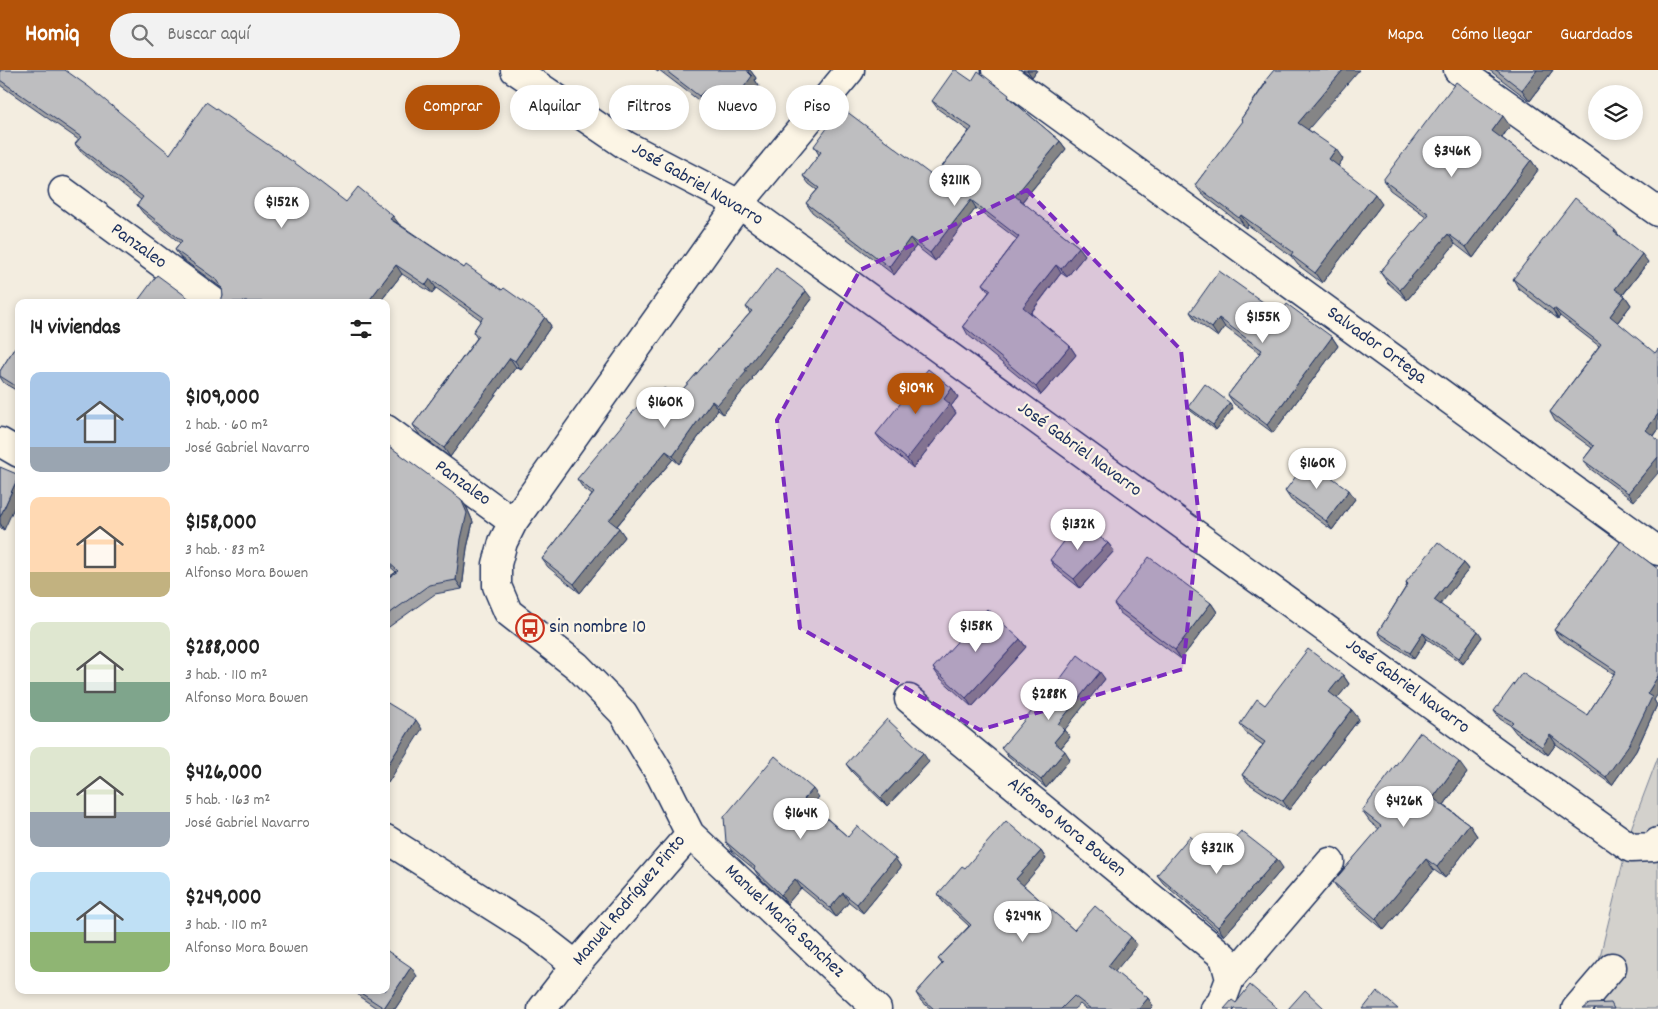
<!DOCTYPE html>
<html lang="es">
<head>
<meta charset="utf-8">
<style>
  :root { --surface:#fff; --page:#f2f2f2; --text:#222; --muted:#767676; --accent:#b45309 }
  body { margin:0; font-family:Dekko,sans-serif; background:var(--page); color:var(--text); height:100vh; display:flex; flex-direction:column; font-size:19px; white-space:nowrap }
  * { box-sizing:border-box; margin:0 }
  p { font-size:16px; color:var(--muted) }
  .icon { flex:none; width:28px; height:28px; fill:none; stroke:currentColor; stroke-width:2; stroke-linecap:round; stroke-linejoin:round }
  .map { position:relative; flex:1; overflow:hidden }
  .side { position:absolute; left:15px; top:229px; width:375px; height:695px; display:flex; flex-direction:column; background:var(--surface); border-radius:10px; box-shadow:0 2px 8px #0003 }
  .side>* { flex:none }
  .guide { position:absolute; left:405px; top:15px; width:475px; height:45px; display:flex; gap:10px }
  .fabs { position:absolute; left:1588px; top:15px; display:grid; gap:10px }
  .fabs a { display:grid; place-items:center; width:55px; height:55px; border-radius:50%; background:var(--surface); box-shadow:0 2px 8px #0003; font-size:25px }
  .price { position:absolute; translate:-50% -42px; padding:0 11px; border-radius:18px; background:#fff; color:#222; font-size:16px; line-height:32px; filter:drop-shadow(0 1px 2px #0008) }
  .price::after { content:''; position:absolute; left:50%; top:30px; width:15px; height:11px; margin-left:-8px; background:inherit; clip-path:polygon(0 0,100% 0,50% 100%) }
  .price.selected { background:var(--accent); color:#fff }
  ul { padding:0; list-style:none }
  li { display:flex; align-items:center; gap:15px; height:125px; padding:0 15px }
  li span { display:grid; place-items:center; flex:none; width:140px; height:100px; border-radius:10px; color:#555 }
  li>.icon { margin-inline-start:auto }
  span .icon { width:60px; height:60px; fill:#fffc; stroke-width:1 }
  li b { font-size:21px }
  h2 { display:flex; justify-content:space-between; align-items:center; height:60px; padding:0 15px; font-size:21px }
  .tag { padding:0 18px; border-radius:22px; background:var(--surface); box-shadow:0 2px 8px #0003; font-size:18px; line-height:45px }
  .tag.selected { background:var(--accent); color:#fff }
  header { display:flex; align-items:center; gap:30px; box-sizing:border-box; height:70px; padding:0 25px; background:var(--accent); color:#fff }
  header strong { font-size:24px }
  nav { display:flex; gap:28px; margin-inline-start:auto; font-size:18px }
  .search { width:350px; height:45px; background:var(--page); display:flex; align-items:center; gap:12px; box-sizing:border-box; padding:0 18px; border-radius:28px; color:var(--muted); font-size:19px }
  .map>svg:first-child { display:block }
  .green { fill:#d3d1cc; stroke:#778095 }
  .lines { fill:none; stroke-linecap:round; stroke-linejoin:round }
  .street-casing { stroke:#1b2f5e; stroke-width:31 }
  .street { stroke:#fcf5e5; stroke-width:28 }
  .wall { fill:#a3a3a5; stroke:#1b2f5e }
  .shaded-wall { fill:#858586; stroke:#1b2f5e }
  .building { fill:#bebec0; stroke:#1b2f5e }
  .marked { fill:#7b2cbf; fill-opacity:0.2; stroke:#7b2cbf; stroke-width:4; stroke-dasharray:10 6; stroke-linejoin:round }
  .labels { text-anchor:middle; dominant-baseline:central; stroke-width:4.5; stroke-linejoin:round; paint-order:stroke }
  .street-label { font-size:19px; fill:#1b2f5e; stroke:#fcf5e5 }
  .poi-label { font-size:19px; fill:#1b2f5e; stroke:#fcf5e5; text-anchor:start }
</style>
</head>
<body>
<header>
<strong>Homiq</strong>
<div class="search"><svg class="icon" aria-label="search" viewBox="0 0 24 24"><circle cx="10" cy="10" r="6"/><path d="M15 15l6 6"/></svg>Buscar aquí</div>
<nav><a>Mapa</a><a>Cómo llegar</a><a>Guardados</a></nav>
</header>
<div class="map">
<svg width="1658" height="939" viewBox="0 0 1658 939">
  <rect width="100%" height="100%" fill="#f3ede0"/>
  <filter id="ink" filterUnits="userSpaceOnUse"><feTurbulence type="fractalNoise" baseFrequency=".02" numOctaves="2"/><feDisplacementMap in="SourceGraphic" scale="10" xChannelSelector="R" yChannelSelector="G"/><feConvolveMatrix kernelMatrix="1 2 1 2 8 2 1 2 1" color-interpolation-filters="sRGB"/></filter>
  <g filter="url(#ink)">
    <!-- green -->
    <path class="green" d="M1658,687v252h-70v-4l44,-179z"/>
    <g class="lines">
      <defs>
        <path id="street" d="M515,0l112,76 112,58 778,563 114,81 22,-1 5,-5
          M996,0l662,481
          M1458,0l200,142
          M63,121l151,111
          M386,359l127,93
          M0,372l19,11
          M909,629l315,258 6,22 -9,24 -6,6
          M690,764l187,175
          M386,769l149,94 41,32
          M1230,909l100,-117
          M542,939l34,-44 114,-131 -29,-58 -38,-63 -46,-47 -69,-54 -11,-26v-22l6,-22 10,-20 226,-318 111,-134
          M1576,939l36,-42"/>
      </defs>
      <!-- street casing -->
      <use href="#street" class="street-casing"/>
      <!-- street -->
      <use href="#street" class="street"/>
    </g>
    <!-- wall -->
    <path class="wall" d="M0,0l170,84 176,48 53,22 65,44 38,22 43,27 6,9 -30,44 -5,-3 -66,90 -31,-23 -6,-9 64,-87 -4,-6 8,-12 -45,-32 -4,5 -30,-19 -22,28h-159l2,-6v-7l-42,-31 -6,-8 5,-7 -37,-30 -6,-8 4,-5 -60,-48 -6,-8 4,-4 -79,-55z
      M655,0h95l6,8 -1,2 4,6 -24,32 -24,-18 -5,6 -47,-36 -1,2z
      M1023,0h14l-5,7z
      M1489,0h64l-23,31z
      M972,11l42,21 46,39 6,8 -44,53 57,45 6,8 -18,22 -6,-4 -30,40 39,33 6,9 -35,40 -73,-60 -5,-9 26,-34 -6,-8 34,-45 -41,-31 -41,53 -19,-15 -22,29 -82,-63 -6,-9 11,-13 -8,-6 -6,-8 16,-21 -5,-9 120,31 35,-46 -31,-22 -6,-8z
      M1265,11l43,48 35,30 -5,7 44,38 -60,79 -24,-18 -7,-9 -43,-31 -2,3 -44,-34 -7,-9 48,-63 -2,-3 25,-37z
      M1510,56l-8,12 29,22 7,10 -65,88 -18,-14 -48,56 -20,-18 -7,-10 47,-55 -37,-27 -7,-10z
      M1621,168l27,24 -25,33 2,1 6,9 -13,17 40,108 -4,6 -20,65 -45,-33 -6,-8 9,-12 -37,-27 -5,-9 49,-66 -39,-30 -2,3 -40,-31 -5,-9z
      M812,229l-60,79 1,1 -30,35 -5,-4 -39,54 -6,-5 -56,67 8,11 -45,56 -32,-26 -6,-8 50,-64 -9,-7 -6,-9 69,-67 30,-15 74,-84 -4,-6z
      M1190,242l90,2 52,23 6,9 -65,87 -39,-29 -6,-9 32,-42 -35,-26 -7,10 -22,-16z
      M19,271v51l-15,-9 -4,-6v-6z
      M952,318l6,9 -7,9 5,7 -43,55 -31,-26 -6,-8z
      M1188,337l45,1 -17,22 -25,-19z
      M386,379l81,59 6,14 -6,26 -5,41 -27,5 -49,35v-50l10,-7 -10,-9z
      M0,397l4,63 -4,-2z
      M1285,421l70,8 -23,31 -41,-30z
      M1621,471l33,159 3,5 -21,46 -24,34 -56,-41 -8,11 -32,-22 -6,-8 -10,-6 -6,-8 93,4 27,-41 -55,-36 -5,-8z
      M1108,473l6,8 -34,37 -24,-19 -6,-9z
      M1464,493l5,6 -29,35 42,33 -19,27 -36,-25 -13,20 -32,-21 -4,-6 29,-47 -1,-3z
      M1211,533l6,9 -36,47 -61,-46 -6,-9z
      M1020,569l6,8 -54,60 -33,-30 -6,-9z
      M1343,605l6,9 -12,14 22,21 -70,91 -41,-27 -6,-8 21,-30 -17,-12 -6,-9 25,-19z
      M1105,609l-41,51 6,7 -9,11 9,11 -24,29 -39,-33 -6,-7 43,-47z
      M929,692l-42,44 -35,-34 -6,-8z
      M1467,703l-23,32 25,19 8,12 -32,42 -11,-8 -50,60 -43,-37 -8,-11 46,-53 -9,-7 -8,-11z
      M819,727l-7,8 36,32 47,21 6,9 -38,46 -14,-11 -13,15 -35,-29 -14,16 -27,-26 -6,-9 -22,-18 -6,-9z
      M1041,781l5,8 -23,26 51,45 57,7 6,8 -23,27 34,26 5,8 -3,3h-64l-6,-5 -6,5h-143l-10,-8 -5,-8 26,-29 -4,-5 31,-33 -26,-24 -5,-8 27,-26z
      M1216,789l67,9 -59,68 -61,-53 -6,-8z
      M417,906l-22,33h-17l-18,-12 -5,-7h31z"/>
    <!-- shaded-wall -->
    <path class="shaded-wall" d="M748,0h2l6,8 -1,2 4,6 -24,32 -7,-9z
      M1027,0h10l-5,7z
      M1343,0h16l-54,63 -7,-10z
      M1537,0h16l-23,31 -8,-11z
      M704,21l7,9 -5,6 -7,-10z
      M1503,46l7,10 -11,15 -7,-10z
      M1060,71l6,8 -46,55 -5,-8z
      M1336,79l7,10 -7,10 -7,-10z
      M1531,90l7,10 -65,88 -7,-11z
      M1375,124l7,10 -60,79 -7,-10z
      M971,130l5,8 -41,53 -5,-8z
      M1241,145l7,10 -2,3 -7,-10z
      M393,146l6,8 -9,-5z
      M1615,160l6,8 -7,-6z
      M1448,164l7,10 -48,56 -7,-10z
      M910,168l6,8 -22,29 -5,-8z
      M1079,177l6,8 -18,22 -6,-8z
      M1642,184l6,8 -27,35 -6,-8z
      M396,195l6,9 -22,28h-12z
      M1056,195l5,8 -32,42 -6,-8z
      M430,209l6,9 -4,5 -6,-8z
      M806,221l6,8 -60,79 1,1 -30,35 -6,-9z
      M1625,226l6,9 -15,19 -6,-8z
      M1554,238l6,8 -2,3 -5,-9z
      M545,247l6,9 -30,44 -6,-9z
      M1219,248l6,9 -7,10 -6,-9z
      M1332,267l6,9 -65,87 -6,-8z
      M1070,276l6,9 -35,40 -5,-8z
      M510,288l6,9 -66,90 -6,-9z
      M952,318l6,9 -7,9 5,7 -43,55 -6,-9 37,-60z
      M712,331l6,9 -39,54 -6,-8z
      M1230,333l3,5 -17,22 -3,-5z
      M1658,344v16l-6,8 -6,-8z
      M666,381l7,8 -58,69 -6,-8z
      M1658,387v16l-24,28 -6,-8z
      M19,405v22l-15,33 -4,-7v-6z
      M1349,420l6,9 -23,31 -6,-9z
      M461,429l6,9 6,14 -6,26 -5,41 -6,-9z
      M619,458l6,9 -45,56 -6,-9z
      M1108,473l6,8 -34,37 -6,-9z
      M1464,493l5,6 -30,37 -5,-6z
      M1211,533l6,9 -36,47 -6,-9z
      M1478,561l4,6 -19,27 -4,-6z
      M1423,563l4,6 -13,20 -4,-6z
      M1020,569l6,8 -54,60 -6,-9z
      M1100,602l5,7 -42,53 -5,-8z
      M1343,605l6,9 -14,17 -6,-9z
      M1658,606v18l-4,6 3,5 -21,46 -24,34 -6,-8 41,-83z
      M1352,640l7,9 -70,91 -6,-9z
      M416,650l6,9 -34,54 -2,-2v-13z
      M1064,660l6,7 -11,13 -5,-8z
      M1550,665l6,9 -8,11 -6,-8z
      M1065,681l5,8 -24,29 -5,-8z
      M923,683l6,9 -42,44 -6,-8z
      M1459,692l8,11 -26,36 -8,-11z
      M813,719l6,8 -9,10 -6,-8z
      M1469,754l8,12 -32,42 -8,-11z
      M1041,781l5,8 -24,28 -6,-8z
      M895,788l6,9 -38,46 -6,-9z
      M1277,789l6,9 -59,68 -6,-9z
      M1426,789l8,11 -50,60 -8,-11z
      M795,809l6,9 -14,16 -6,-9z
      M843,823l6,9 -13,15 -6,-9z
      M1131,867l6,8 -24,29 -5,-8z
      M411,897l6,9 -22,33h-11v-1z
      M1148,928l5,8 -3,3h-11z"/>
    <!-- building -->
    <path class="building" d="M0,0h65l24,17 81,67 36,-52 93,64 47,36 12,-15 35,29 -3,3 74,49 2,-3 36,25 2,-2 41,29 -30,44 -5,-3 -66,90 -31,-23 66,-89 -6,-4 10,-15 -53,-38 -4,6 -30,-20 -28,37h-147l2,-6 -1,-8 -4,-7 -43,-31 7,-9 -45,-36 6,-8 -68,-53 6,-7 -81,-57z
      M665,0h83v2l4,4 -24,33 -24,-18 -5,5z
      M954,0h2l16,11 6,-10 31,24 -1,2 52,44 -45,55 64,51 -18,22 -5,-4 -33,42 47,39 -34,41 -73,-61 28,-36 -8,-6 36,-47 -48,-37 -41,53 -20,-15 -21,29 -83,-64 13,-15 -16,-12 18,-24 -7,-6 28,-38 92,69 38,-49 -40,-27z
      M1274,0h69l-45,53 38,26 -7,10 46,35 -60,79 -24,-18 2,-3 -52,-37 -2,3 -44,-33 48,-64 -2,-2 26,-37 -2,-1z
      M1496,0h41l-15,20z
      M1456,12l47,34 -11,15 39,29 -65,87 -18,-13 -48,56 -20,-18 49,-58 -46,-34z
      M1575,128l40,32 -1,2 28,22 -27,35 10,7 -15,20 45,37 3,-4v65l-12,16 12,10v17l-30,36 -45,-33 11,-14 -44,-34 51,-68 -47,-36 -1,2 -40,-31z
      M776,198l30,23 -61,79 2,1 -30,34 -5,-4 -39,55 -7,-5 -57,69 10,8 -45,56 -32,-25 52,-66 -17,-14 61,-73 8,6 18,-24 12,9 76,-86 -6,-4z
      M1219,201l61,43 7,-10 45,33 -65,88 -39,-30 34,-45 -43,-32 -7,10 -22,-16z
      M157,205l37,27h-57z
      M19,271v47l-19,-12v-5z
      M928,299l24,19 -8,11 6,5 -43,55 -31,-25z
      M1205,314l25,19 -17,22 -25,-18z
      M389,376l72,53 6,14 -6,26 -5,41 -27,5 -43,31v-37l12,-8 -12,-11v-111z
      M1308,390l41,30 -23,31 -41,-30z
      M0,397l19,8 -19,42z
      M1079,452l29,21 -34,36 -24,-19z
      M1621,471l37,28v107l-11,18 5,3 -22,46 -24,34 -56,-42 -8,12 -32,-22 3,-3 -19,-11 28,-38 65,42 29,-44 -62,-41z
      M1438,472l26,21 -30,37 44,31 -19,27 -36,-25 -13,20 -32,-21 30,-48 -2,-2z
      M1149,487l62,46 -36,47 -61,-46z
      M987,539l33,30 -54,59 -33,-30z
      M1308,579l35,26 -14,17 23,18 -69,91 -41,-26 23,-33 -25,-18 17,-25 8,6z
      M1078,585l22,17 -42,52 6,6 -10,12 11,9 -24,29 -40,-32 41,-49 2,2z
      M386,632l30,18 -30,48z
      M887,649l36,34 -42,45 -35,-34z
      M1420,662l39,30 -26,36 36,26 -32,43 -11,-8 -50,60 -43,-37 48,-56 -19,-15z
      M775,686l38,33 -9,10 44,38 9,-11 38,32 -38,46 -14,-11 -13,15 -35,-29 -14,16 -27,-26 1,-2 -29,-25 -2,-25z
      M1006,751l35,30 -25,28 58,51 21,-24 36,31 -23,29 40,32 -9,11h-48l-17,-13 -13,13h-127l-18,-16 27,-30 -5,-4 33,-34 -33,-31 24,-28 3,2z
      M1241,761l36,28 -59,68 -61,-52 33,-39 26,23z
      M386,880l25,17 -27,41 -28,-18h30z
      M1250,915l28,24h-54l8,-9 4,3z
      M1305,920l20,19h-37z
      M1377,921l21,18h-35z
      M1611,933l3,6h-31l6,-5z"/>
  </g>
  <!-- marked area -->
  <path class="marked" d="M1027,120l154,160 18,169 -16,150 -203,61 -180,-102 -23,-208 83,-150z"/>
  <!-- icons -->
  <defs>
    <symbol id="bus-ring" viewBox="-11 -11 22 22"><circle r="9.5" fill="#fcf5e5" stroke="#c8321e" stroke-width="1.5"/><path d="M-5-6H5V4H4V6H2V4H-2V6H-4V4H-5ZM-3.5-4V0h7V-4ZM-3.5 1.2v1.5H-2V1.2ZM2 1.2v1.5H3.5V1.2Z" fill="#c8321e"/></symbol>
  </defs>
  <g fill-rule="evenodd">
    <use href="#bus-ring" x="514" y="542" width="32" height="32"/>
  </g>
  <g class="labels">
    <!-- street labels -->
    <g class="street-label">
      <text transform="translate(697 115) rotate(30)">José Gabriel Navarro</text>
      <text transform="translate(138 177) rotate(36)">Panzaleo</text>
      <text transform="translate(1376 276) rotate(36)">Salvador Ortega</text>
      <text transform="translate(1079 380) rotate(36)">José Gabriel Navarro</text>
      <text transform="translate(462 414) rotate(36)">Panzaleo</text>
      <text transform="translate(1407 617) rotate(36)">José Gabriel Navarro</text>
      <text transform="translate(1066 758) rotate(39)">Alfonso Mora Bowen</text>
      <text transform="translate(630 831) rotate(-50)">Manuel Rodríguez Pinto</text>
      <text transform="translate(784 852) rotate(43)">Manuel Maria Sanchez</text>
    </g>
    <!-- poi labels -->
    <g class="poi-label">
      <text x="549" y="558">sin nombre 10</text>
    </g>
  </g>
</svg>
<div class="fabs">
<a><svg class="icon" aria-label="layers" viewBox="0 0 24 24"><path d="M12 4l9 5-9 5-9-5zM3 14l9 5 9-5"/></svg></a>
</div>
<b class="price" style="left:1452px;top:108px">$346K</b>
<b class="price" style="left:955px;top:137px">$211K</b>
<b class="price" style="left:282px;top:159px">$152K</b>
<b class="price" style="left:1263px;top:274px">$155K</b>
<b class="price selected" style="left:916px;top:345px">$109K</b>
<b class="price" style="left:665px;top:359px">$160K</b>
<b class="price" style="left:1317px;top:420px">$160K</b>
<b class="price" style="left:1078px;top:481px">$132K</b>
<b class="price" style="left:976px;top:583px">$158K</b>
<b class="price" style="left:1049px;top:651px">$288K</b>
<b class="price" style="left:1404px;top:758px">$426K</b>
<b class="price" style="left:801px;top:770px">$164K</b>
<b class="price" style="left:1217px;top:805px">$321K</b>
<b class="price" style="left:1023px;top:873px">$249K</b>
<div class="guide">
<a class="tag selected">Comprar</a>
<a class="tag">Alquilar</a>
<a class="tag">Filtros</a>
<a class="tag">Nuevo</a>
<a class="tag">Piso</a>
</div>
<section class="side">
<h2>14 viviendas<svg class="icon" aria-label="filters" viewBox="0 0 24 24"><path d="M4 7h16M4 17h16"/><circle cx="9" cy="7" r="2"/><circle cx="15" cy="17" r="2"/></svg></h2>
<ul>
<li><span style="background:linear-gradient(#a9c7e8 75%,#9aa5b1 0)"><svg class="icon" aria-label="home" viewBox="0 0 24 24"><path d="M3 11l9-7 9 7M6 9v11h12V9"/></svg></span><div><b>$109,000</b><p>2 hab. · 60 m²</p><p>José Gabriel Navarro</p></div></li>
<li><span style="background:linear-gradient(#ffd9b3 75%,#c2b280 0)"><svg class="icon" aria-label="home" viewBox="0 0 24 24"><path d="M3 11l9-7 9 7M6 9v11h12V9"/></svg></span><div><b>$158,000</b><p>3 hab. · 83 m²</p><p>Alfonso Mora Bowen</p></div></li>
<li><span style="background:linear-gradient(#dfe7d0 60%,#7fa58c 0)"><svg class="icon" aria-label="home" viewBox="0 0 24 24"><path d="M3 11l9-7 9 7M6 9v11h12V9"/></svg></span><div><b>$288,000</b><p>3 hab. · 110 m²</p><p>Alfonso Mora Bowen</p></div></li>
<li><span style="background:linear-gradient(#dfe7d0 65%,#9aa5b1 0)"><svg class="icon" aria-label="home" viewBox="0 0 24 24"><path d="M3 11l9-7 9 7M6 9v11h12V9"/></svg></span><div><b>$426,000</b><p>5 hab. · 163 m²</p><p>José Gabriel Navarro</p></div></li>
<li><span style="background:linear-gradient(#bfe0f5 60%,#8fb573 0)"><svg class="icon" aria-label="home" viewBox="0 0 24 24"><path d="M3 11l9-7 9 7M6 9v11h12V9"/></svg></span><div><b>$249,000</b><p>3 hab. · 110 m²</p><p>Alfonso Mora Bowen</p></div></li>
</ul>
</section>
</div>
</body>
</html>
